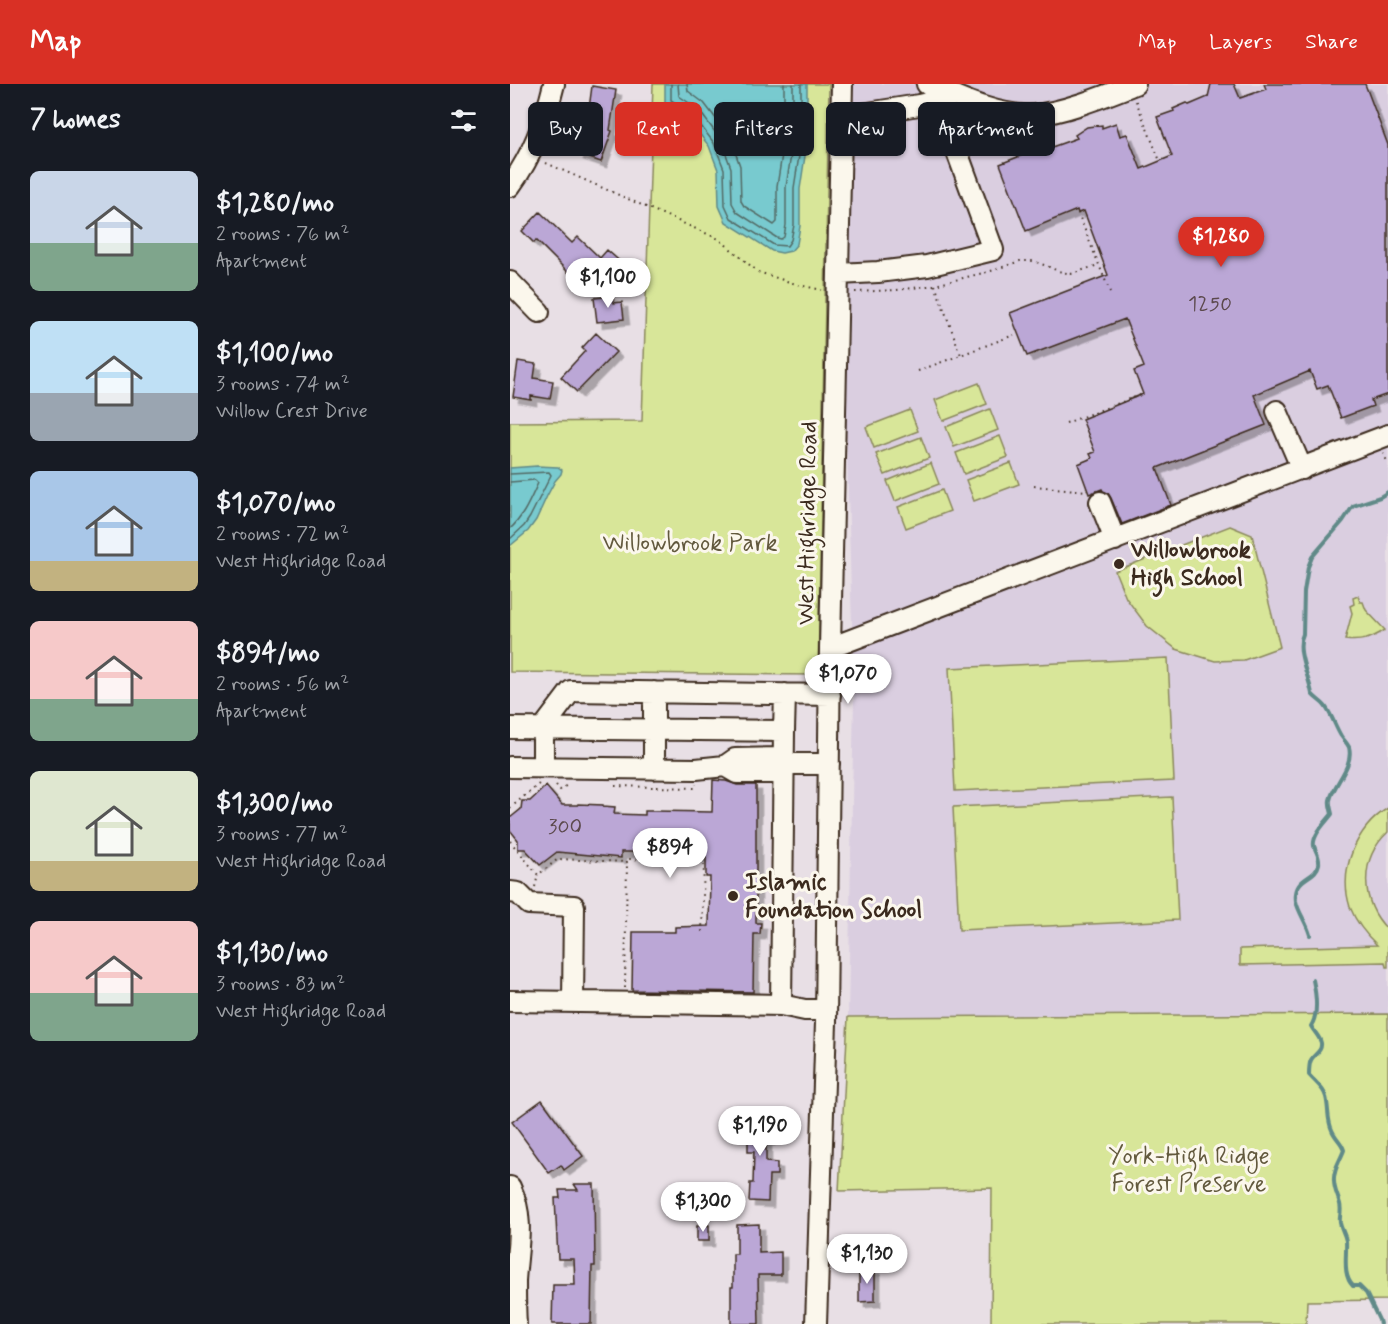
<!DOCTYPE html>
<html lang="en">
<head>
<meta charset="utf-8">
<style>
  :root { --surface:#171b24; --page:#242831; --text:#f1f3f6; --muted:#9ea1a6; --accent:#d93025 }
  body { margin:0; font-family:Mynerve,sans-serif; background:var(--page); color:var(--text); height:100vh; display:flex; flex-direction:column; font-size:22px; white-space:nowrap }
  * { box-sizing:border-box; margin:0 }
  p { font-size:20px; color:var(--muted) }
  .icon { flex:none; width:33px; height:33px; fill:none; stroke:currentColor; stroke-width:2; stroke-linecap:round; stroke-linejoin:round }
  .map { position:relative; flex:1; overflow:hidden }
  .panel { display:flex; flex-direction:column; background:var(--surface); width:510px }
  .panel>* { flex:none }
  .top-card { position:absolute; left:18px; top:18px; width:570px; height:54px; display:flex; gap:12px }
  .price { position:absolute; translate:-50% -51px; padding:0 14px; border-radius:21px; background:#fff; color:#222; font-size:20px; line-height:39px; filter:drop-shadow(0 2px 3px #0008) }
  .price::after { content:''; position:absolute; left:50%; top:36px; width:18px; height:14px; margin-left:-9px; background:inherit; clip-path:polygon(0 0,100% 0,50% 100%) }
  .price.selected { background:var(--accent); color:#fff }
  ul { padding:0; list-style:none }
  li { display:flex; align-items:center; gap:18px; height:150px; padding:0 30px }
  li span { display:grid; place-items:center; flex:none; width:168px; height:120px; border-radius:9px; color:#555 }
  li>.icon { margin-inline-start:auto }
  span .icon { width:72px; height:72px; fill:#fffc; stroke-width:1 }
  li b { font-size:26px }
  h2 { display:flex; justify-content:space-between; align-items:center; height:72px; padding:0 30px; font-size:26px }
  .tag { padding:0 21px; border-radius:9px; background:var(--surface); box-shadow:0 2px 4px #0004; font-size:21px; line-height:54px }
  .tag.selected { background:var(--accent); color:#fff }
  header { display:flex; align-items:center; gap:36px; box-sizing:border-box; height:84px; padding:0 30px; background:var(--accent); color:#fff }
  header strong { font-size:28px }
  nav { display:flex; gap:33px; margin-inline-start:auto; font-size:21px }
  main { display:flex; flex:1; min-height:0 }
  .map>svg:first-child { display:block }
  .built { fill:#dacee0 }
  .green { fill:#d8e699; stroke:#8a885c; stroke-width:1.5 }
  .water { fill:#78cacf; stroke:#608a88; stroke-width:1.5 }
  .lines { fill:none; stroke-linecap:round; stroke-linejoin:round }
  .shore { stroke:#536a65; stroke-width:1.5 }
  .stream { stroke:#608a88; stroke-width:4 }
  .building { fill:#bba7d6; stroke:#3b2a1e; stroke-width:1.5; filter:url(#shadow) }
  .minor-casing { stroke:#3b2a1e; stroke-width:24 }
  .path { stroke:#3b2a1e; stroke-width:2; stroke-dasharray:1.5 4.5; stroke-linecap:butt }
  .minor { stroke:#fbf7ec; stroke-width:20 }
  .poi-dot { fill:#3b2a1e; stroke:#fbf7ec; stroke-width:2 }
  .labels { text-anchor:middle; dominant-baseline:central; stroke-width:6; stroke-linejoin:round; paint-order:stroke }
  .number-label { font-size:21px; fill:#5b494c }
  .street-label { font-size:24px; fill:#3b2a1e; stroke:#fbf7ec }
  .park-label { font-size:24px; fill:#62593d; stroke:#fbf7ec }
  .poi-label { font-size:24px; font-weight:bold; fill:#3b2a1e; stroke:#fbf7ec; text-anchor:start }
</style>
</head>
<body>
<header>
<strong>Map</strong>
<nav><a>Map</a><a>Layers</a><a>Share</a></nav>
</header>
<main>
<section class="panel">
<h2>7 homes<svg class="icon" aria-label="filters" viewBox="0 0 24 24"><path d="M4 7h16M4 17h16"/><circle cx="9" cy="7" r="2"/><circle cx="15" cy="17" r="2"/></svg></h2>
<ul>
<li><span style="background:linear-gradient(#c9d6e8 60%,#7fa58c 0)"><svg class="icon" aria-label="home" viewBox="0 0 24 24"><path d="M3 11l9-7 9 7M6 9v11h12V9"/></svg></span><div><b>$1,280/mo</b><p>2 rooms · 76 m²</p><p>Apartment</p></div></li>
<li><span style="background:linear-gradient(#bfe0f5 60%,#9aa5b1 0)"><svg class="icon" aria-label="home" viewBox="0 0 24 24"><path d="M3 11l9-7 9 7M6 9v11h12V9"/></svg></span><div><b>$1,100/mo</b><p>3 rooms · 74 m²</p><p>Willow Crest Drive</p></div></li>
<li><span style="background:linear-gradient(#a9c7e8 75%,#c2b280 0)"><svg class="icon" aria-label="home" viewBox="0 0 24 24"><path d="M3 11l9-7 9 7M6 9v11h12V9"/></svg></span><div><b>$1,070/mo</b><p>2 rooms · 72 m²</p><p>West Highridge Road</p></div></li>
<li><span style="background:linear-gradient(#f6c9c9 65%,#7fa58c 0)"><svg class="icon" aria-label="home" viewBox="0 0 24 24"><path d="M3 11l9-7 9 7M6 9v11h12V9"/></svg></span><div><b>$894/mo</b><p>2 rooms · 56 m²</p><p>Apartment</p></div></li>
<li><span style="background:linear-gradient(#dfe7d0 75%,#c2b280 0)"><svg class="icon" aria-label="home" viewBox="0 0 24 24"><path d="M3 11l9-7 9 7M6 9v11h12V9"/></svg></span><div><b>$1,300/mo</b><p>3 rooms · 77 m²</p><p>West Highridge Road</p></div></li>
<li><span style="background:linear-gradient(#f6c9c9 60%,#7fa58c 0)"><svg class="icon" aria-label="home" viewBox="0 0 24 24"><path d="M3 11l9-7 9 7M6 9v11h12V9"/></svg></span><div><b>$1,130/mo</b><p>3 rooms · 83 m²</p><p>West Highridge Road</p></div></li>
</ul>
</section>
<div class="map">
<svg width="878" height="1240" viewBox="0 0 878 1240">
  <defs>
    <filter id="shadow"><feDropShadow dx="5.5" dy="5.5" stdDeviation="0" flood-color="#0004"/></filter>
  </defs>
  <rect width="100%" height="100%" fill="#e8dfe5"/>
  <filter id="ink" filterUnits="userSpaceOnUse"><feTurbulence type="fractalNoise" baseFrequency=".0167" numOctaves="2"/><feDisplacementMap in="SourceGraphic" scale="12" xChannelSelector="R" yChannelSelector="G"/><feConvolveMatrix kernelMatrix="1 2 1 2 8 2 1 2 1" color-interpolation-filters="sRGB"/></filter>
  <g filter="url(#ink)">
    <!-- built -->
    <path class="built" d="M337,0h541v930l-540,3 6,-322 -9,-305z"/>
    <!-- green -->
    <path class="green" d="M143,0h176l-11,591 -308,-3v-250l132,-1z
      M469,299l8,21 -44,17 -8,-21z
      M480,325l8,21 -44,17 -8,-20z
      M400,326l8,21 -44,17 -8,-21z
      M490,352l8,21 -44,17 -8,-21z
      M411,353l8,21 -44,17 -9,-21z
      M421,379l8,21 -44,17 -8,-20z
      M501,379l8,21 -45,17 -8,-21z
      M432,406l8,21 -44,17 -8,-21z
      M720,442l22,9 28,112 -36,13 -29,1 -39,-12 -29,-23 -21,-28 -11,-27z
      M848,512l2,6h3l3,8 19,20c-14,9 -24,12 -40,10l7,-27 -2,-7 4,-2 -1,-6z
      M658,574l6,123 -219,10 -6,-123z
      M662,713l6,123 -219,10 -6,-123z
      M878,724v24c-29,27 -28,70 0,98v37h-2l-1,-5 -145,3v-16l137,-4c-12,-11 -21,-23 -27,-38 -12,-37 6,-79 38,-99z
      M878,930v286l-81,1 -1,23h-315l1,-136 -153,3 9,-174z"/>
    <!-- water -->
    <path class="water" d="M155,0h142v59l-7,46v37l-3,18 -6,7 -9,2 -10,-2 -46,-29 -7,-16 -1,-36 -9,-24 -22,-28 -22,-15z
      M27,382l21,1 4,3 -1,4 -6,7 -8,15 -11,24 -8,11 -18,15v-78z"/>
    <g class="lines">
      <!-- shore -->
      <path class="shore" d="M161,0v16l20,13 23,30 10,26 1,36 6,13 43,27 13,1 4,-6 3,-15v-37l7,-45v-59
        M168,0l1,12 19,13 23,31 10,28 1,35 5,9 40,26 4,1 3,-2 2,-12v-38l7,-45v-58
        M177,0l1,7 16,12 26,34 10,29 1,35 3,5 30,19 3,-3v-36l7,-44v-58
        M0,390l39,-2 2,3 -21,42 -6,9 -14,13
        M0,398l25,-2 3,3c-8,17 -14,33 -28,46"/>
      <!-- stream -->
      <path class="stream" d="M800,851c-3,-12 -12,-23 -14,-34 -3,-25 20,-21 23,-37 1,-7 -3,-12 -5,-18 -2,-11 12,-24 18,-32 -1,-5 -3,-10 -2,-14 4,-17 24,-34 19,-53 -2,-4 -6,-8 -8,-11 -6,-10 -9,-21 -16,-30 -4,-5 -9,-7 -13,-12 -3,-18 -17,-44 -9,-60l1,-42 4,-25 4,-10 6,-7 25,-29 10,-15 27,-9 8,-5
        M803,896c3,14 6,34 -2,46 3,6 9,11 10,17 1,9 -7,11 -10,17 -2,4 -2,10 -2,15 6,7 15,13 17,22 3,11 1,23 6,33 3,8 10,12 12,20 -4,11 -11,20 -10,31 0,9 4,15 6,23 2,8 -1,12 0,19 1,6 5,11 6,18 1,15 -4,34 7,45h6l7,7 13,27 1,4"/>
    </g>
    <!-- building -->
    <path class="building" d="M701,0h23l6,14 26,-9 -2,-5h101l23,61v249l-17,6 2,6 -32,12 -13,-33 -11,4 -7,-18 -56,24 12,30 -109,43 14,37 -49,19 -11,-26 -3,-5 -5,-2 -1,-2 -13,5 -11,-30 14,-6 -2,-4 5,-2 -13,-33 61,-25 -9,-23 10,-4 -19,-48 -98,37 -17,-43 98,-38 -24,-64 -6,2 -1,-3 -51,21 -26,-67 48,-19 1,3 28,-10 -2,-3 12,-8 15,-2v3l14,-5 4,13 7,-2 14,35 31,-13 -15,-39 17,-6 -1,-2 14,-6 2,2 19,-8z
      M82,2l24,4 -6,40 2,1 -11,31 -23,-8 5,-17 6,1 7,-21 -8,-1z
      M30,128l32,31 6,-6 22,21 7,-8 17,15 -10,11 -15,-13 -20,20 -43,-43 -2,3 -12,-12z
      M103,212l1,7 8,-1 2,17 -27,3 -3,-24z
      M86,249l20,19 -39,40 -16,-15 24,-26 -3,-3z
      M8,277l18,3 -2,14 19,3 -3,18 -19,-3v4l-18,-3z
      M203,696l13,1 11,4h19v138h5l-1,11h-6l-1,58 -121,-2 1,-58h42v-5l34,-1 1,-49h-4v-20l-52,-1 -9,-1v-3h-24v6l-64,-6 -17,13 -15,-16h-7v-9l-8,-10v-12l11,-9 1,-8h8l16,-15 16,19h16v-1l25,1v1l12,1 -1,7 31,1v-4h9l58,1z
      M32,1016l41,56 -19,14 -3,-5 -12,8 -37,-51z
      M238,1030h21v26h-3v22l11,1v12h-8l-1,27 -19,-1 1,-18h3l1,-31h-6z
      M64,1100h20l1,82h-3l-1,58h-39l1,-39h22l-1,-26h-16l-3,-61h5l-1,-8h19z
      M249,1140v29l22,-1v23h-23l1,49h-28v-37h2v-33h4v-29z
      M199,1141v16h-12v-15z
      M349,1185h16v32l-16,1z"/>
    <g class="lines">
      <defs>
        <path id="minor" d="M417,0c32,14 71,33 106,31 30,-2 74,-20 102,-31
          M332,33l77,-12 30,-7
          M0,102c23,-31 35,-65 44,-102
          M328,190l40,-2 49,-6 66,-16 -55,-150
          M0,198l29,30
          M767,327l25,58
          M590,418l15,38
          M320,564l558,-213
          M0,644l274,3 -3,274
          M274,647l1,-37
          M215,682l10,-7 43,-1 6,6h45
          M0,683l186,2 29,-3 12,7h42l5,-9
          M33,683v-39l28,-37 259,4
          M144,685v-77
          M0,808l8,1 11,11 45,2 -1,96
          M0,917l271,4 24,5h21
          M0,1103c15,31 7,61 5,94 0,14 0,29 1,43
          M306,1240l10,-302 4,-374 12,-564"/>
      </defs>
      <!-- minor casing -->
      <use href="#minor" class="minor-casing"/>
      <!-- path -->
      <path class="path" d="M626,17l24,60
        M36,79l173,76 39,33 41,13 23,5
        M568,129l32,79
        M425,201l26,70
        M345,208l42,-2 38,-5 56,-14 29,-10h13l14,5 11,5 13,3 27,-9
        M408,287l96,-36
        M556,339l77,-29
        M873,369l5,10
        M524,402l53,5
        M46,701l4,5 7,-5
        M105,702l80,2 1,-4
        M0,724l29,-24
        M0,757l28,34 20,-16 69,3v-3l77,2 -2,71
        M25,803l3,-12
        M115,904l2,-126"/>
      <!-- minor -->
      <use href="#minor" class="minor"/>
    </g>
  </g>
  <!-- markers -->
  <g class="poi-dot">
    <circle cx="609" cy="480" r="6"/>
    <circle cx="223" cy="812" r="6"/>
  </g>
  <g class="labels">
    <!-- number labels -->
    <g class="number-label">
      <text x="700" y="220">1250</text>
      <text x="55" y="743">300</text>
    </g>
    <!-- street labels -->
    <g class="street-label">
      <text transform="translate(298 439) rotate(-89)">West Highridge Road</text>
    </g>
    <!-- park labels -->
    <g class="park-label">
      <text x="180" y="459">Willowbrook Park</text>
      <text x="679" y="1072">York-High Ridge<tspan x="679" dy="28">Forest Preserve</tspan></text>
    </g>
    <!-- poi labels -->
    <g class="poi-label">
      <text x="621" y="466">Willowbrook<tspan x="621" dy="28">High School</tspan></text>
      <text x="235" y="798">Islamic<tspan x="235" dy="28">Foundation School</tspan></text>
    </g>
  </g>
</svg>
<b class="price selected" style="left:711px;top:184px">$1,280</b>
<b class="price" style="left:98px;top:225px">$1,100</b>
<b class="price" style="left:338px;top:621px">$1,070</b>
<b class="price" style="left:160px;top:795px">$894</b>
<b class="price" style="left:250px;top:1073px">$1,190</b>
<b class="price" style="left:193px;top:1149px">$1,300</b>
<b class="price" style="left:357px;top:1201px">$1,130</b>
<div class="top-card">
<a class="tag">Buy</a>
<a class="tag selected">Rent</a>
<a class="tag">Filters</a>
<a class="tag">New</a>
<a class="tag">Apartment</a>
</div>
</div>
</main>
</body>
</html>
